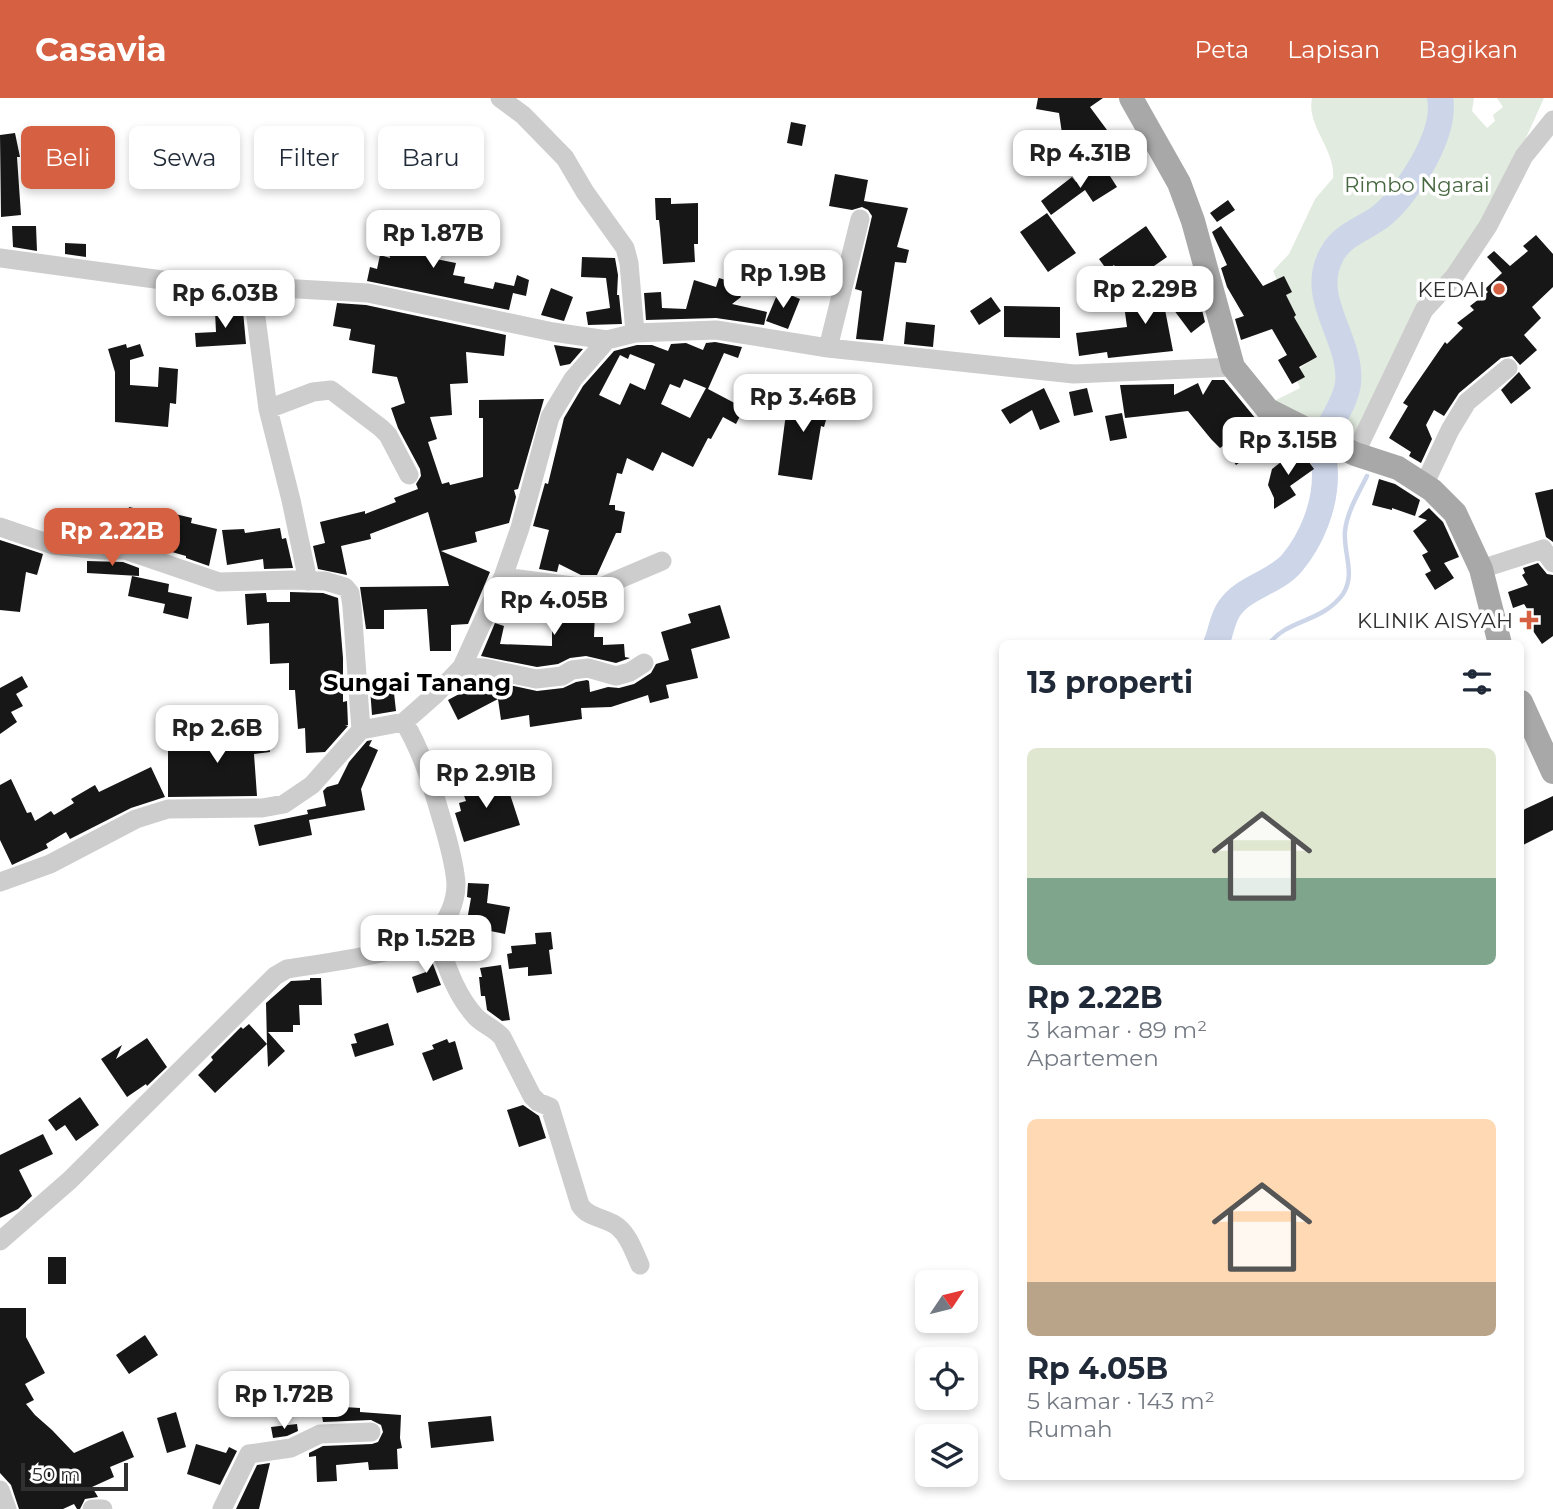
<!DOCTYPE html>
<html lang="id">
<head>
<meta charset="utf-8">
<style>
  :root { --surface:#fff; --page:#f6f6f7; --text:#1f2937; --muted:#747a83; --accent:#d66142 }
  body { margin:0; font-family:Montserrat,sans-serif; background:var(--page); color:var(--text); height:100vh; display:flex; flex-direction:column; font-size:26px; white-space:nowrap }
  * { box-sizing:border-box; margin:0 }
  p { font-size:23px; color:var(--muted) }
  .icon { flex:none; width:38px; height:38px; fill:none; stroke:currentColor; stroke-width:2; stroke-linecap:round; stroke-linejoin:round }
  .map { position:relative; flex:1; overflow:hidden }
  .details { position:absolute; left:999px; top:542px; width:525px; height:840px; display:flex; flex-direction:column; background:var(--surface); border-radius:10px; box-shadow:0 4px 10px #0003 }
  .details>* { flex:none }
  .banner { position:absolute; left:21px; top:28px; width:665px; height:63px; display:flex; gap:14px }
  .needle { width:46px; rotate:55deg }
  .controls { position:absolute; left:915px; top:1172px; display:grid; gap:14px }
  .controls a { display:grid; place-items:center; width:63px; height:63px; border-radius:10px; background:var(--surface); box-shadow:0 4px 10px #0003; font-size:35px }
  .scale { position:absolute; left:21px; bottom:18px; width:107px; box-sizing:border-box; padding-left:7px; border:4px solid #303030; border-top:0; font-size:19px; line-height:24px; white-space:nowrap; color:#303030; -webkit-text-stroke:5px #fff; paint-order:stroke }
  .price { position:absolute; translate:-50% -60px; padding:0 16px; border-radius:14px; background:#fff; color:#222; font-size:23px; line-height:46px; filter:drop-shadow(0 2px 4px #0008) }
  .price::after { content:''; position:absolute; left:50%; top:42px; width:21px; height:16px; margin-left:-10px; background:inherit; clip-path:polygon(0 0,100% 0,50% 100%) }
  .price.on { background:var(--accent); color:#fff }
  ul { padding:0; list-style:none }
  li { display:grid; align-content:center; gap:14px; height:371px; padding:0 28px }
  li span { display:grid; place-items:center; height:217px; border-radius:10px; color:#555 }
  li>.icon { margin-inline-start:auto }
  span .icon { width:126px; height:126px; fill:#fffc; stroke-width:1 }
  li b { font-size:30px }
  h2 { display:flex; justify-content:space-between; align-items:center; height:84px; padding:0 28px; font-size:30px }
  .chip { padding:0 24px; border-radius:10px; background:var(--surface); box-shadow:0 4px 10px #0003; font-size:24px; line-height:63px }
  .chip.on { background:var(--accent); color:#fff }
  header { display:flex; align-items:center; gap:42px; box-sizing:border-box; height:98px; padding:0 35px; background:var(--accent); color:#fff }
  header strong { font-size:33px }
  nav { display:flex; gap:38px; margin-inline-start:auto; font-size:24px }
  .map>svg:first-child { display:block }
  .green { fill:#e2ebdf }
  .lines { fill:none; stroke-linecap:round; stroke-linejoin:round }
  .stream { stroke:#cdd6e9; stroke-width:4.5 }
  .river { stroke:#cdd6e9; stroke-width:26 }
  .building { fill:#171717; fill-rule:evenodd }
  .minor { stroke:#cdcdcd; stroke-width:19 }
  .major { stroke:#a8a8a8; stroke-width:24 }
  .poi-dot { fill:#d66142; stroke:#fff; stroke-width:2.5 }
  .labels { text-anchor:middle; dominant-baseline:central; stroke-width:7; stroke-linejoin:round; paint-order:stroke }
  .park-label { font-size:21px; fill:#486841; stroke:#fff }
  .poi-label { font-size:21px; fill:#303030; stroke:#fff; text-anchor:end }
  .quarter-label { font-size:24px; font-weight:bold; fill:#000; stroke:#fff }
</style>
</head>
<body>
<header>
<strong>Casavia</strong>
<nav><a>Peta</a><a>Lapisan</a><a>Bagikan</a></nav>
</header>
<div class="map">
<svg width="1553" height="1411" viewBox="0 0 1553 1411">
  <rect width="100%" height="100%" fill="#fff"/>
  <!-- green -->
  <path class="green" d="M1312,0h162l-2,13 15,17 8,-7 -2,-6 10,-8 -6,-9h47l-31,69 -28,80 -55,70 -63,129 -109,-37 42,-21 -6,-15 18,-14 -39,-88 16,-17 26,-55 18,-21c3,-28 -27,-52 -21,-80z"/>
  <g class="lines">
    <!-- stream -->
    <path class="stream" d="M1269,546c18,-25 53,-21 74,-50 13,-20 0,-41 2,-63 2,-19 13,-37 22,-55"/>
    <!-- river -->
    <path class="river" d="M1216,546c5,-11 6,-25 13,-35 14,-22 46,-26 63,-46 20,-24 33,-57 33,-88 0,-11 -3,-22 -1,-32 4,-21 21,-37 24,-59 5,-44 -40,-85 -17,-128 10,-21 31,-26 49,-39 27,-21 67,-83 60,-119"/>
  </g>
  <!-- building -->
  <path class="building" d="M1038,0h65l-13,9 17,23 -40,30 -8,-10 5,-3 -5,-34 -23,-4z
    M791,24l15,3 -4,21 -15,-3z
    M15,35l5,24h-3l4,58 -20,2 -1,-82z
    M1103,67l14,22 -24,15 -8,-12 -34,25 -10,-14 31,-24 4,5z
    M835,76l33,6 -4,21 44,7 -11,39 12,3 -3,13 -11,-1 -12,79 -27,-2 6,-48 -7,-2 17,-73 -4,-6 -6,-3 -10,3 -23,-4z
    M655,100h16v6l27,-1v41h-4l1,18 -32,2 -3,-35 -1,-9h-3z
    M1228,102l7,10 -18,12 -7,-9z
    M1047,115l29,40 -28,19 -28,-40z
    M418,119l2,10 14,2 -3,29 25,5 -3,12 12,2 -1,6 29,6 2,-7 19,4 3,-11 12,5 -3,16 -13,-3 -4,17 -142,-29 3,-14 7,2 3,-14 10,3 -5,-29 15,-3 -1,-6z
    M12,128h24l1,25 -24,-4z
    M1146,128l21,31 -39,27 -14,-19 -7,5 -8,-11z
    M1221,128l42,60 21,-10 8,16 -6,3 10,20 -2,2 23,40 -18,10 6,10 -13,7 -14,-24 9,-5 -15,-26 -31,11 -6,-21 9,-3 -17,-29 -6,-19 6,-3 -15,-33z
    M1536,137l17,19v33l-21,20 9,11 -17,17 13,15 -17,15 -8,-9 -11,2 -42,35 -15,23 -10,-6 -8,15 6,14 -11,24 -12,-7 2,-4 -22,-14 19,-32 -5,-3 42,-61 2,2 16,-16 -6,-5 17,-13 -4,-4 18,-14 -3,-3 17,-16 -15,-16 7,-6 16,15 18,-15 -5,-5z
    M65,145l21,1v13l-21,-3z
    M582,159l33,1 3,17 -1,20h2l3,29 -34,1 -2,-13 24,-4 -4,-30 -25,-1z
    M719,180l10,3 12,16 -9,7 35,8 -3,13 -48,-7 -70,2 -2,-27 17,-1 1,16 24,1 8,-29 22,7z
    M1181,181l21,31 3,12 -14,11 -29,-39 11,57 -65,7 -1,-6 -28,4 -3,-23 51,-6 -3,-22 22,-3z
    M551,190l22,9 -9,24 -23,-6z
    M779,192l21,9 -12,30 -22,-8z
    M991,199l10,14 -22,14 -9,-14z
    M337,205l29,2 140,30 -2,21 -38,-4 2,31 -18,1 2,31 -22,2 7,22 -9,3 14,42 7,-2 1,3 33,-8v-59h-4v-18l65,-1 -26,90 -4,1 2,7 -7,26 -34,9 2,10 -36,9 49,21 -22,52 -17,1v26h-21l-3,-42 -43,1v19h-18l-6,-42 89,-1 -21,-74 -58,22 1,5 -30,7 6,29 -29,-6 -5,-23 12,-3 -5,-21 45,-11v3l31,-12 -2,-4 24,-9 -2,-5 5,-8 -1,-7 -22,-41 -7,-20 14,-5 -8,-26 -25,-4 3,-28 -26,-5 2,-11 -18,-3z
    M231,207l1,6h11l3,33 -50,3 -1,-14 21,-1 -1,-21 5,-1 -1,-4z
    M1004,208l56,1v31l-56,-1z
    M906,224l29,3 -2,22 -29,-3z
    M715,244l27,5 -4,11 -14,-5 -16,36 36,19 -8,16 -13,-7 -12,22 -3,-1 -15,29 -31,-15 -9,19 -26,-13 -5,16 -5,-1 -8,32h6v5l10,2 -4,21h-5l-19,42h-16l-22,-11 -2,8 -18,-3 10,-39 -16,-4 12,-43 3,1 16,-66 19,-32 31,-35 23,-6h15l16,6 3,-7 15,-1 17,7 3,-7zM630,256l25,10 -10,26 -15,-7 -10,22 -21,-10 21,-40 8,4zM684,281l22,9 -16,30 -29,-14 9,-20 10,4z
    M126,246l1,4 13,-4 4,12 -14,4v25l28,2 1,-20 19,2 -2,35 -6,-1 -2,24 -53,-5v-50l-7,-23z
    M554,247l29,4 -13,15 -10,2z
    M1519,274l12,16 -20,16 -10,-14z
    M1212,282h12l32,39 12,8 8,10 -40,28 -13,-19 -3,2 -9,-9 -23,-28 -63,7 -5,-33 54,-1v11l24,-12 5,12z
    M804,288l14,4 -2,5 16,4 -8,28 -3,-1 -9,54 -34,-5 7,-54 4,-11 4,1 5,-21 4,1z
    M1044,290l16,34 -20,8 -8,-20 -22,14 -9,-14z
    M1087,290l6,24 -19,4 -5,-24z
    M1122,315l5,25 -17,3 -5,-25z
    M1299,350l15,21 -24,17 6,9 -22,14v-11l-6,-13 4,-16z
    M1379,381l16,5 25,16 -5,16 -23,-8v2l-20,-5z
    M1553,391v53l-7,-5 -11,-44z
    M129,409l45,10 1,-3 17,4 -1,5 26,6 -8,37 -23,-8v-2l-63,-18z
    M1429,410l14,14 16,35 -15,6 10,15 -19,12 -10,-16 6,-3 -9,-16 6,-3 -15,-21 14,-11 -9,-3z
    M280,430l2,11 4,-1 7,30 -29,1 -1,-10 -36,6 -5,-35 22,-1 1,4z
    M0,442l43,14 -6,21 -11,-3 -6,40 -20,-2z
    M87,463l36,1 16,6v8l-52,-3z
    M1538,465l9,11 6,1v61l-11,8 -13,-19 6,-4 -11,-17 -11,4 -5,-16 20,-7 -6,-10 3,-2 -2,-5z
    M132,478l37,8 -1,8 24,5 -4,22 -25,-6 2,-9 -37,-8z
    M290,494l33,1 15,5 5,60v44l4,-1 1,24h-3l3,1 -23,26 -19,1 -1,-25 -7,1 -3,-39h-6v-27l-19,1 -1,-41 -22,2 -2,-31 21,-1 1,9h23z
    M528,495l35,4 -1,13 33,2 -1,25h9v8l21,-1 1,13 5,1 -14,5 -30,-7 -16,2 -12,6 -21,3 -56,-11 14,-33 9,3 -4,18 52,2v-32l-38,-3 1,-13 13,1z
    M720,507l10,33 -39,11 7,29 -32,7 3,13 -19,5 -2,-8 -37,12 -30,1 1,11 -52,8 -1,-12 -28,5 -3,-21 -40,21 -10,-20 37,-20 52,11 26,-3 13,-6 11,-2 2,1 1,11 18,-5 11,1 15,-4 17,-11 5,-9 13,-4 -8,-28 30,-9 -3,-9z
    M22,578l6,11 -12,7 7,12 -12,6 6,10 -17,12v-46z
    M393,586l3,27 -24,4 -2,-27z
    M243,624v10l21,-2v11h5l1,11 -16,2 3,42 -89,1v-52h52l-2,-21z
    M372,642l-3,6 9,4 -17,39 4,21 -56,10 3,15 -53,11 -5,-21 54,-11 -1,-4 19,-4 -3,-15 4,-4 11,-3 11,-22 18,-21z
    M151,669l14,30 -34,11 -61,31 -4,-7 -20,12 2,4 -36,17 -12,-25v-55l11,-6 16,34 4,-1 4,9 16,-10 3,4 20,-12 -3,-4 24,-14 4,7z
    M488,676l3,10 9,-3 2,8 6,-1 12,37 -56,17 -9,-29 6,-2 -2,-8 7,-2 -3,-8 7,-3 -3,-9z
    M1553,698v34l-32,16v-35z
    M468,785l21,1 -2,19 23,4 -5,27 -39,-8 5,-28 -4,-1z
    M551,834l2,17 -4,1 3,24 -24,2v-9l-19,2 -2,-15 5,-1 -1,-7 25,-2 -1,-11z
    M428,853l13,34 -24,8 -5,-16 14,-5 -9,-17z
    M501,867l9,55 -8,1 -15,-11 -2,-14h-4l-2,-19h3l-2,-9z
    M310,880h11l1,27h-23l1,20h-7v7h-25l17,19 -17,16 -1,-23 -52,49 -17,-18 15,-15 -2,-3 30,-30 2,2 6,-5 18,20 -1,-41 25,-22 19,-1z
    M388,925l6,22 -39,12 -4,-13 6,-1 -3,-9z
    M147,940l20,29 -20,19 -1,-2 -19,13 -26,-38 21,-14 -6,14z
    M447,941l2,4 6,-2 8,28 -30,12 -11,-28 12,-4 -2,-4z
    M80,999l19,28 -23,16 -11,-16 -9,6 -8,-11z
    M523,1007l16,11 7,22 -27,9 -12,-37z
    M43,1036l10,20 -34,16 13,26 -14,13 -18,9v-63z
    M48,1159h18v27h-18z
    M0,1210h26v29l19,36 -20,11 9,16 -8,4 9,11 17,15 22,23 49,-22 11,26 -24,10 4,10 -22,10 6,10 -13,2 -5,10h-3l-3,-5 -11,5h-44l-8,-24 -11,-12z
    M145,1237l13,20 -29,19 -13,-19z
    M325,1280v4l11,-2 2,16 5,-1 1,12 16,1v4l41,3 -1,23 2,10 -5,1 1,20 -29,1 -1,-8 -32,3 1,16 -20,1 -1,-26 -7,1v-4l14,-7 49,-2 6,-2 5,-10 -2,-7 -10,-5 -48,2 -2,-13 -26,4 -4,-30z
    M176,1314l10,35 -19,6 -10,-35z
    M491,1318l3,25 -63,7 -3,-26z
    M297,1326l1,7 -11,5 -14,2 -2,-11z
    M196,1346l30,9 3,-6 8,4 -17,34 -33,-11z
    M270,1365l-11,46h-23l21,-44z"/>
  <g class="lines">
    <!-- minor -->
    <path class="minor" d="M500,0l23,17 42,43 20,34 40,56 4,15 6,70
      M0,160l177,24 191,11 185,39 54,8 28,-7 81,-3 112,18 246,26 159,-7
      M252,189l16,122 23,91 17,81
      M828,250l32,-129
      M268,311l45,-17 18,-2 50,38 7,7 21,40
      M1355,356l69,-144 30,-33 34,-51 36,-70 29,-36
      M1424,387l26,-55 17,-28 41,-34
      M0,429l53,18 48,5h24l94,32 73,-2 33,1 20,6 5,6 2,14 9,123
      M1481,471l62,-20 10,14
      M503,479l93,12 66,-28
      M462,569l23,1 51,11 26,-3 10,-6 16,-2 28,8 14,-4 14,-9
      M0,784l50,-18 86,-45 32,-10 94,-1 22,-4 28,-19 49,-55 43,-8
      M435,836c11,29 19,59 41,83 8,8 18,11 26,20l30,59 6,6 12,5 30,98c9,14 26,12 38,22 11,9 16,25 22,38
      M0,1143l70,-61 205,-204 12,-7c31,-5 129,-17 149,-37 12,-12 20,-30 20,-48 -1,-19 -7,-39 -12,-57 -11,-37 -20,-72 -40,-105l33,-29 25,-26 41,-90 17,-49 30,-111 23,-38 34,-39
      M0,1392l7,19
      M92,1411h11
      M222,1411l27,-55 42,-6 29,-14 51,-2"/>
    <!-- major -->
    <path class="major" d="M1131,0l48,85 14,38 40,146 35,43 87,44 43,14 34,22 23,23 26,56 19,75
      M1521,604l32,70"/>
  </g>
  <!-- markers -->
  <g class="poi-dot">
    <circle cx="1499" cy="191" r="7"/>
    <path d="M1525.5 511.5h7v7h7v7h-7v7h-7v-7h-7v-7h7z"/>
  </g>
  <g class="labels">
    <!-- park labels -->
    <g class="park-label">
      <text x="1417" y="86">Rimbo Ngarai</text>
    </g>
    <!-- poi labels -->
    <g class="poi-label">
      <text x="1485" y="191">KEDAI</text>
      <text x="1513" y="522">KLINIK AISYAH</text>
    </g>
    <!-- quarter labels -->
    <g class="quarter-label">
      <text x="417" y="584">Sungai Tanang</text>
    </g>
  </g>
</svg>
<div class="controls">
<a><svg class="needle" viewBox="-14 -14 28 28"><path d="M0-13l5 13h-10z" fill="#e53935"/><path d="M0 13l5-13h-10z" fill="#747a83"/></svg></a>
<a><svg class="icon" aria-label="locate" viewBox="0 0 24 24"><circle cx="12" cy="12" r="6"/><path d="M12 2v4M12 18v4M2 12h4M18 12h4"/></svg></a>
<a><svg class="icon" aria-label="layers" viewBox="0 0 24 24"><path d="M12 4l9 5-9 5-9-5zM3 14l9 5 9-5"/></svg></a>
</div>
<div class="scale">50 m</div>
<b class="price" style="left:1080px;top:92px">Rp 4.31B</b>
<b class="price" style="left:433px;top:172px">Rp 1.87B</b>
<b class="price" style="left:783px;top:212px">Rp 1.9B</b>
<b class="price" style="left:1145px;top:228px">Rp 2.29B</b>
<b class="price" style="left:225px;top:232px">Rp 6.03B</b>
<b class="price" style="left:803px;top:336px">Rp 3.46B</b>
<b class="price" style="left:1288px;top:379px">Rp 3.15B</b>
<b class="price on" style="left:112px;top:470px">Rp 2.22B</b>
<b class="price" style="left:554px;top:539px">Rp 4.05B</b>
<b class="price" style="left:217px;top:667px">Rp 2.6B</b>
<b class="price" style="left:486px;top:712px">Rp 2.91B</b>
<b class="price" style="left:426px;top:877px">Rp 1.52B</b>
<b class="price" style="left:284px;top:1333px">Rp 1.72B</b>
<div class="banner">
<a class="chip on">Beli</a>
<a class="chip">Sewa</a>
<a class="chip">Filter</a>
<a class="chip">Baru</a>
</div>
<section class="details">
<h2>13 properti<svg class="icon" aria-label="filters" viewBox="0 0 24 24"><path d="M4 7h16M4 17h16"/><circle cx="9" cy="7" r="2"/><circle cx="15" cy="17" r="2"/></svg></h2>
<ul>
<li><span style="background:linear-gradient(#dfe7d0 60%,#7fa58c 0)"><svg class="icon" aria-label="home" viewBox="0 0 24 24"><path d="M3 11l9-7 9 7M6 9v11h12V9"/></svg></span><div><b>Rp 2.22B</b><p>3 kamar · 89 m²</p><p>Apartemen</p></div></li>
<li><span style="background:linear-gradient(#ffd9b3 75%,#b9a48a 0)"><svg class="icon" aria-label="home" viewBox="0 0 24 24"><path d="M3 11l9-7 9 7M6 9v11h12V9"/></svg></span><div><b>Rp 4.05B</b><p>5 kamar · 143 m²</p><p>Rumah</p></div></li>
</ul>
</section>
</div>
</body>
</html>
